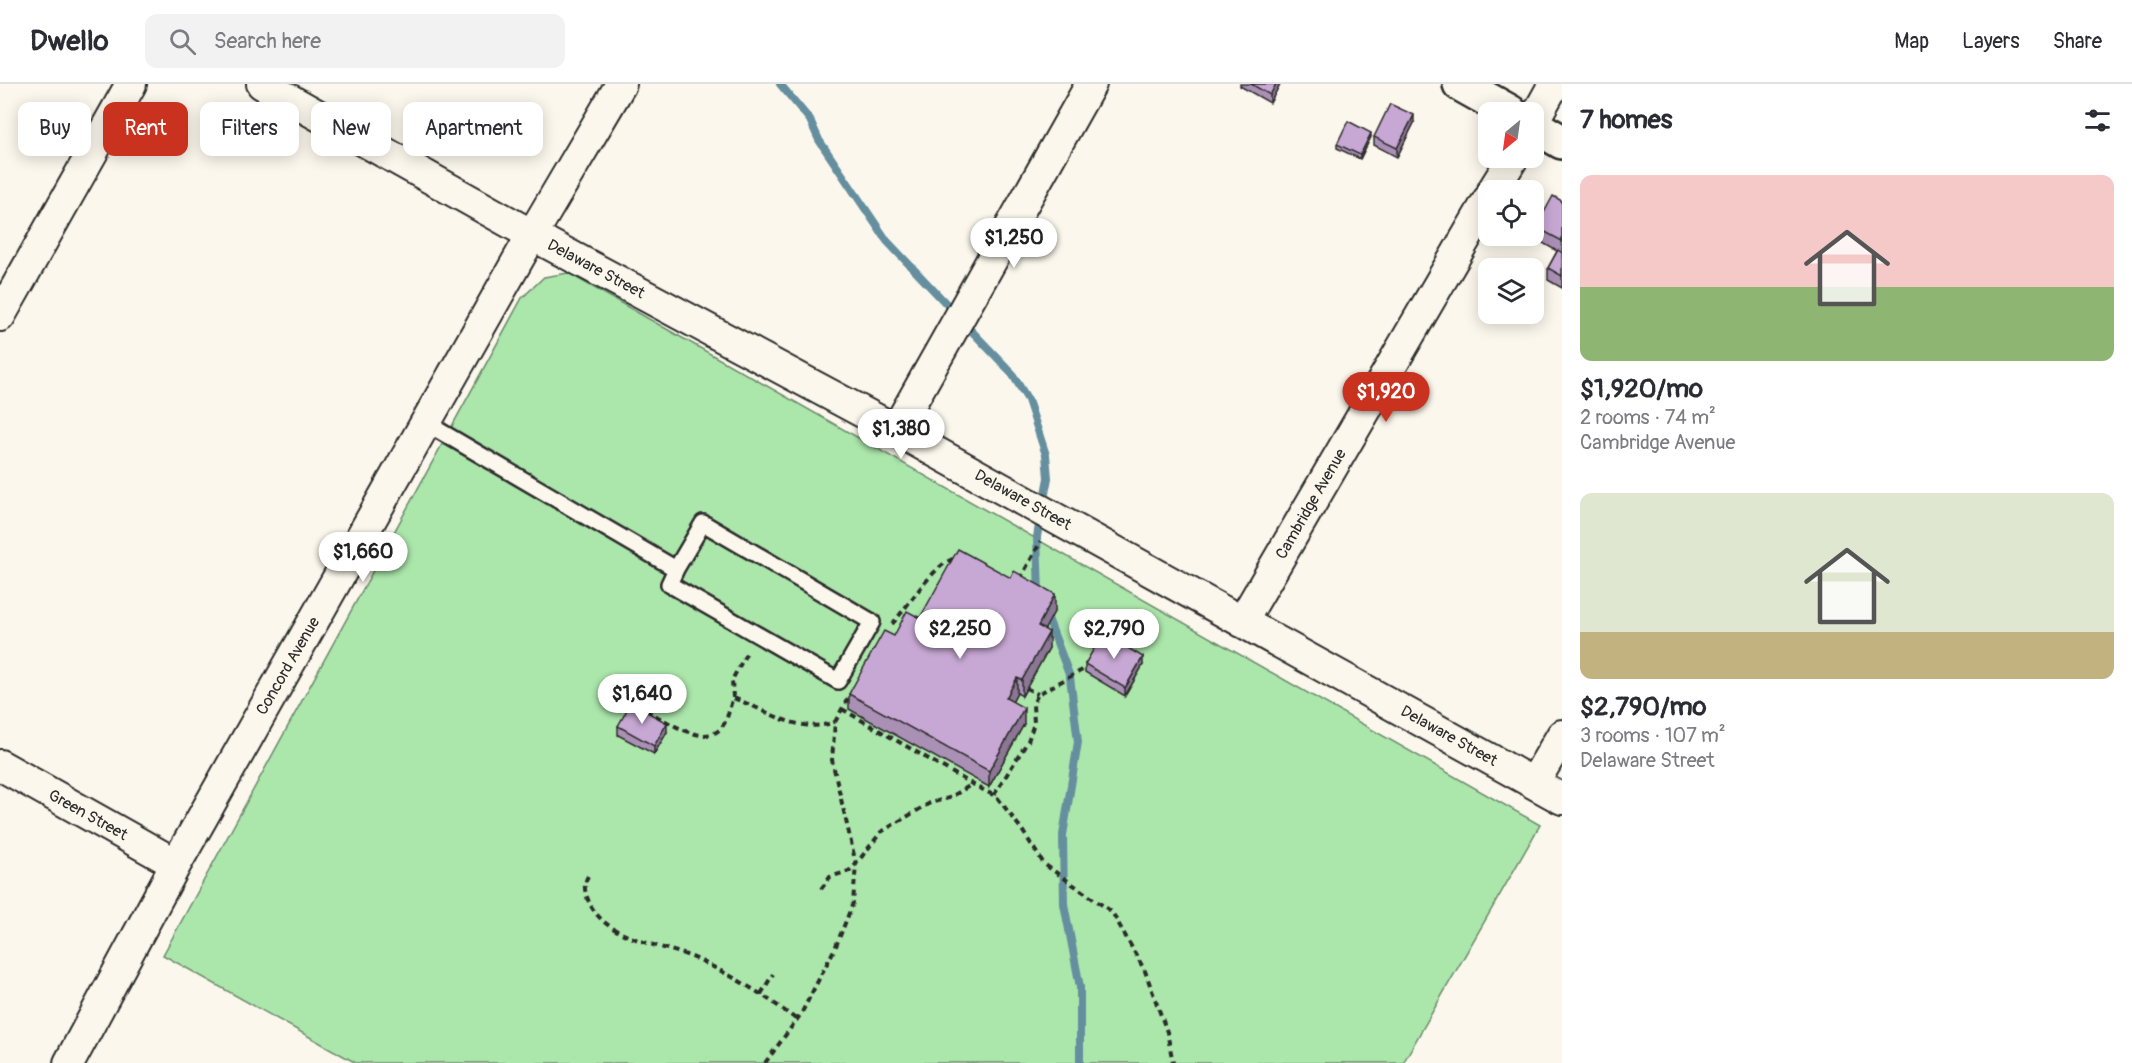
<!DOCTYPE html>
<html lang="en">
<head>
<meta charset="utf-8">
<style>
  :root { --surface:#fff; --page:#f2f2f3; --text:#2b2b33; --muted:#7c7c81; --line:#e1e1e2; --accent:#c8321e }
  body { margin:0; font-family:Pangolin,sans-serif; background:var(--page); color:var(--text); height:100vh; display:flex; flex-direction:column; font-size:22px; white-space:nowrap }
  * { box-sizing:border-box; margin:0 }
  p { font-size:20px; color:var(--muted) }
  .icon { flex:none; width:33px; height:33px; fill:none; stroke:currentColor; stroke-width:2; stroke-linecap:round; stroke-linejoin:round }
  .map { position:relative; flex:1; overflow:hidden }
  .panel { display:flex; flex-direction:column; background:var(--surface); width:570px }
  .panel>* { flex:none }
  .guide { position:absolute; left:18px; top:18px; width:570px; height:54px; display:flex; gap:12px }
  .needle { width:39px; rotate:209deg }
  .tools { position:absolute; left:1478px; top:18px; display:grid; gap:12px }
  .tools a { display:grid; place-items:center; width:66px; height:66px; border-radius:12px; background:var(--surface); box-shadow:0 3px 15px #0003; font-size:30px }
  .price { position:absolute; translate:-50% -51px; padding:0 14px; border-radius:21px; background:#fff; color:#222; font-size:20px; line-height:39px; filter:drop-shadow(0 2px 3px #0008) }
  .price::after { content:''; position:absolute; left:50%; top:36px; width:18px; height:14px; margin-left:-9px; background:inherit; clip-path:polygon(0 0,100% 0,50% 100%) }
  .price.on { background:var(--accent); color:#fff }
  ul { padding:0; list-style:none }
  li { display:grid; align-content:center; gap:12px; height:318px; padding:0 18px }
  li span { display:grid; place-items:center; height:186px; border-radius:12px; color:#555 }
  li>.icon { margin-inline-start:auto }
  span .icon { width:108px; height:108px; fill:#fffc; stroke-width:1 }
  li b { font-size:26px }
  h2 { display:flex; justify-content:space-between; align-items:center; height:72px; padding:0 18px; font-size:26px }
  .tag { padding:0 21px; border-radius:12px; background:var(--surface); box-shadow:0 3px 15px #0003; font-size:21px; line-height:54px }
  .tag.on { background:var(--accent); color:#fff }
  header { display:flex; align-items:center; gap:36px; box-sizing:border-box; height:84px; padding:0 30px; background:var(--surface); border-bottom:2px solid var(--line) }
  header strong { font-size:28px }
  nav { display:flex; gap:33px; margin-inline-start:auto; font-size:21px }
  .search { width:420px; height:54px; background:var(--page); display:flex; align-items:center; gap:15px; box-sizing:border-box; padding:0 21px; border-radius:12px; color:var(--muted); font-size:22px }
  main { display:flex; flex:1; min-height:0 }
  .map>svg:first-child { display:block }
  .green { fill:#abe6ab; stroke:#6b886b; stroke-width:1.5 }
  .lines { fill:none; stroke-linecap:round; stroke-linejoin:round }
  .stream { stroke:#658f9f; stroke-width:8 }
  .lane-casing { stroke:#2b2b2b; stroke-width:20 }
  .street-casing { stroke:#2b2b2b; stroke-width:34 }
  .secondary-casing { stroke:#2b2b2b; stroke-width:38 }
  .path { stroke:#2b2b2b; stroke-width:4; stroke-dasharray:6 4.5; stroke-linecap:butt }
  .lane { stroke:#fbf7ec; stroke-width:15 }
  .street { stroke:#fbf7ec; stroke-width:30 }
  .secondary { stroke:#fbf7ec; stroke-width:33 }
  .wall { fill:#ab90b6; stroke:#2b2b2b; stroke-width:1.5 }
  .shaded-wall { fill:#8b7694; stroke:#2b2b2b; stroke-width:1.5 }
  .building { fill:#c7a8d4; stroke:#2b2b2b; stroke-width:1.5 }
  .labels { text-anchor:middle; dominant-baseline:central; stroke-width:6; stroke-linejoin:round; paint-order:stroke }
  .street-label { font-size:16px; fill:#2b2b2b; stroke:#fbf7ec }
</style>
</head>
<body>
<header>
<strong>Dwello</strong>
<div class="search"><svg class="icon" aria-label="search" viewBox="0 0 24 24"><circle cx="10" cy="10" r="6"/><path d="M15 15l6 6"/></svg>Search here</div>
<nav><a>Map</a><a>Layers</a><a>Share</a></nav>
</header>
<main>
<div class="map">
<svg width="1562" height="979" viewBox="0 0 1562 979">
  <rect width="100%" height="100%" fill="#fbf7ec"/>
  <filter id="ink" filterUnits="userSpaceOnUse"><feTurbulence type="fractalNoise" baseFrequency=".0167" numOctaves="2"/><feDisplacementMap in="SourceGraphic" scale="12" xChannelSelector="R" yChannelSelector="G"/><feConvolveMatrix kernelMatrix="1 2 1 2 8 2 1 2 1" color-interpolation-filters="sRGB"/></filter>
  <g filter="url(#ink)">
    <!-- green -->
    <path class="green" d="M568,189l972,552 -137,238h-1047l-193,-108 359,-657 22,-21z"/>
    <g class="lines">
      <!-- stream -->
      <path class="stream" d="M780,0l30,36 9,20 68,101 68,72
        M963,238l48,50 17,28 18,55 2,23 -5,26
        M1039,509l-2,-56 3,-18
        M1046,529l24,64 8,65 -15,93 1,69 16,83v76"/>
      <defs>
        <path id="lane" d="M426,339l250,146 27,-46 169,99 -34,59 -169,-97 7,-15"/>
        <path id="street" d="M262,0l270,151 364,195 666,369
          M1533,38l21,-38
          M1493,106l20,-32
          M0,232l131,-232
          M896,346l195,-346
          M1242,538l246,-422
          M0,681l176,99
          M1534,699l28,-48
          M69,979l107,-199 356,-629 89,-151"/>
        <path id="secondary" d="M1460,0l50,28
          M1533,41l29,17"/>
      </defs>
      <!-- lane casing -->
      <use href="#lane" class="lane-casing"/>
      <!-- street casing -->
      <use href="#street" class="street-casing"/>
      <!-- secondary casing -->
      <use href="#secondary" class="secondary-casing"/>
      <!-- path -->
      <path class="path" d="M1020,495l21,-38
        M892,540c15,-16 44,-64 65,-66
        M1026,604l12,6
        M733,614l-1,-18 15,-28
        M626,622c4,1 10,0 14,2 21,7 70,49 86,12 3,-7 4,-15 7,-22 35,12 64,37 102,24
        M842,625l130,75 25,13 25,33 22,34 68,48 33,59 22,61 6,31
        M994,711l34,-54 6,-18 -1,-19 5,-10 50,-27
        M588,792c-4,7 -4,13 -1,21 16,46 79,46 116,65 34,16 64,35 94,58
        M821,805l9,-12 19,-6 7,-7 25,-32 49,-29 19,-5 22,-13
        M761,910l12,-20
        M765,979l36,-49 35,-68 17,-43 3,-39 -24,-104 3,-38 13,-24"/>
      <!-- lane -->
      <use href="#lane" class="lane"/>
      <!-- street -->
      <use href="#street" class="street"/>
      <!-- secondary -->
      <use href="#secondary" class="secondary"/>
    </g>
    <!-- wall -->
    <path class="wall" d="M1240,0h40l-10,19 -30,-17z
      M1414,39l-17,34 -23,-12v-8z
      M1371,53l-11,22 -23,-11v-4z
      M1562,117v87l-14,-8v-12l9,-17 -21,-12v-12z
      M1055,526l-11,20 5,18 -27,48 -5,-3 -5,9 12,22 -35,63 -140,-78v-15l45,-58 26,-18z
      M1085,580l58,1 -18,31 -40,-24z
      M618,642l49,6 -13,22 -36,-19z"/>
    <!-- shaded-wall -->
    <path class="shaded-wall" d="M1276,0h4l-10,19v-8z
      M1414,31v8l-17,34v-9z
      M1371,49v4l-11,22v-4z
      M1055,510v16l-17,32v-16z
      M1049,548v16l-27,48v-16z
      M1143,573v8l-18,31v-8z
      M1017,594v15l-11,21v-16z
      M1024,624v16l-35,63v-16z
      M667,639v9l-13,22v-8z"/>
    <!-- building -->
    <path class="building" d="M1251,0h25l-6,11z
      M1390,20l24,11 -17,33 -23,-11z
      M1348,37l23,12 -11,22 -23,-11z
      M1553,112l9,5v40l-26,-14z
      M1558,166l4,3v23l-14,-8z
      M958,465l53,29 3,-7 41,23 -17,32 11,6 -27,48 -5,-2 -11,20 18,10 -35,63 -140,-77 35,-63 10,5 13,-25 13,7z
      M1103,549l40,24 -18,31 -40,-24z
      M631,619l36,20 -13,23 -36,-20z"/>
  </g>
  <g class="labels">
    <!-- street labels -->
    <g class="street-label">
      <text transform="translate(596 185) rotate(28)">Delaware Street</text>
      <text transform="translate(1023 416) rotate(29)">Delaware Street</text>
      <text transform="translate(1311 420) rotate(-60)">Cambridge Avenue</text>
      <text transform="translate(288 582) rotate(-60)">Concord Avenue</text>
      <text transform="translate(1449 652) rotate(29)">Delaware Street</text>
      <text transform="translate(88 731) rotate(29)">Green Street</text>
    </g>
  </g>
</svg>
<div class="tools">
<a><svg class="needle" viewBox="-14 -14 28 28"><path d="M0-13l5 13h-10z" fill="#e53935"/><path d="M0 13l5-13h-10z" fill="#7c7c81"/></svg></a>
<a><svg class="icon" aria-label="locate" viewBox="0 0 24 24"><circle cx="12" cy="12" r="6"/><path d="M12 2v4M12 18v4M2 12h4M18 12h4"/></svg></a>
<a><svg class="icon" aria-label="layers" viewBox="0 0 24 24"><path d="M12 4l9 5-9 5-9-5zM3 14l9 5 9-5"/></svg></a>
</div>
<b class="price" style="left:1014px;top:185px">$1,250</b>
<b class="price on" style="left:1386px;top:339px">$1,920</b>
<b class="price" style="left:901px;top:376px">$1,380</b>
<b class="price" style="left:363px;top:499px">$1,660</b>
<b class="price" style="left:960px;top:576px">$2,250</b>
<b class="price" style="left:1114px;top:576px">$2,790</b>
<b class="price" style="left:642px;top:641px">$1,640</b>
<div class="guide">
<a class="tag">Buy</a>
<a class="tag on">Rent</a>
<a class="tag">Filters</a>
<a class="tag">New</a>
<a class="tag">Apartment</a>
</div>
</div>
<section class="panel">
<h2>7 homes<svg class="icon" aria-label="filters" viewBox="0 0 24 24"><path d="M4 7h16M4 17h16"/><circle cx="9" cy="7" r="2"/><circle cx="15" cy="17" r="2"/></svg></h2>
<ul>
<li><span style="background:linear-gradient(#f6c9c9 60%,#8fb573 0)"><svg class="icon" aria-label="home" viewBox="0 0 24 24"><path d="M3 11l9-7 9 7M6 9v11h12V9"/></svg></span><div><b>$1,920/mo</b><p>2 rooms · 74 m²</p><p>Cambridge Avenue</p></div></li>
<li><span style="background:linear-gradient(#dfe7d0 75%,#c2b280 0)"><svg class="icon" aria-label="home" viewBox="0 0 24 24"><path d="M3 11l9-7 9 7M6 9v11h12V9"/></svg></span><div><b>$2,790/mo</b><p>3 rooms · 107 m²</p><p>Delaware Street</p></div></li>
</ul>
</section>
</main>
</body>
</html>
